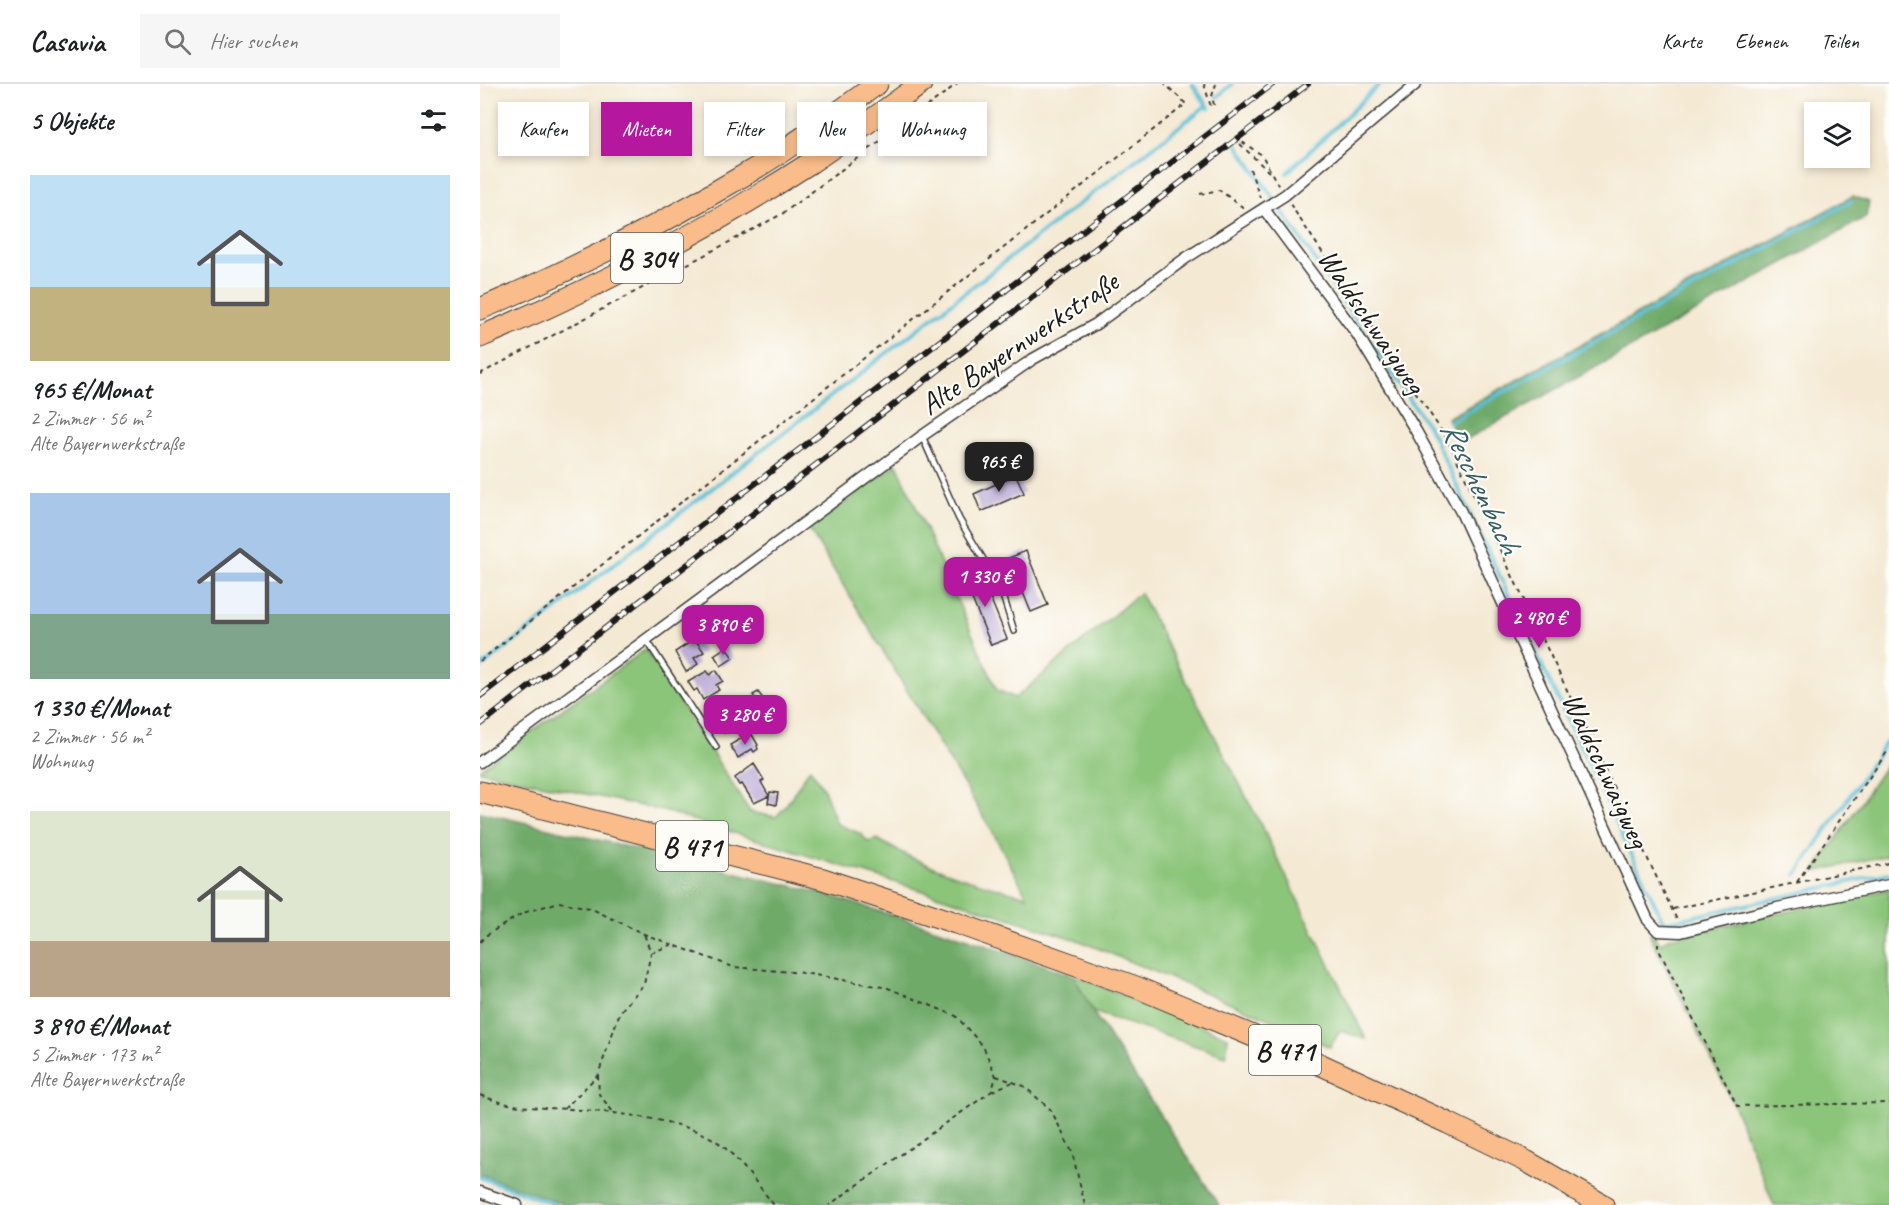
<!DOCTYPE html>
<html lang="de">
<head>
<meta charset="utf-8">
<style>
  :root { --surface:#fff; --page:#f6f6f6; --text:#202124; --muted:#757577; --line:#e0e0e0; --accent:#b5179e }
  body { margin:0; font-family:Caveat,sans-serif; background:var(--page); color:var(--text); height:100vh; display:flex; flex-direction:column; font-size:22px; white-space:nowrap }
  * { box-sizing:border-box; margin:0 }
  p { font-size:20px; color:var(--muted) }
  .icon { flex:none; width:33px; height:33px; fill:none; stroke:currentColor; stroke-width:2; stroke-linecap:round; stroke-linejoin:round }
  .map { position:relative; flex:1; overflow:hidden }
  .details { display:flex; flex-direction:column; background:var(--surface); width:480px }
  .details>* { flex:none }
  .banner { position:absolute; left:18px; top:18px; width:570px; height:54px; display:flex; gap:12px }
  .fabs { position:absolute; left:1324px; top:18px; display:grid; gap:12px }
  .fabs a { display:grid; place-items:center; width:66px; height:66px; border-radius:0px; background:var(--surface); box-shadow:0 3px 9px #0003; font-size:30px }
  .price { position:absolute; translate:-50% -51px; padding:0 14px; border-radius:12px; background:var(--accent); color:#fff; font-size:20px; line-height:39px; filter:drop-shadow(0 2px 3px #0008) }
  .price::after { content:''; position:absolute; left:50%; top:36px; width:18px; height:14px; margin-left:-9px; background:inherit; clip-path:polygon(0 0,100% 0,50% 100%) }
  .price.active { background:#222; color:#fff }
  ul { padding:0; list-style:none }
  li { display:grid; align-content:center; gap:12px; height:318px; padding:0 30px }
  li span { display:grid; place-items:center; height:186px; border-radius:0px; color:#555 }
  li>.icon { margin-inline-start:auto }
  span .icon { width:108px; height:108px; fill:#fffc; stroke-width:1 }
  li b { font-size:26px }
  h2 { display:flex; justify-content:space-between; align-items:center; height:72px; padding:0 30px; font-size:26px }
  .pill { padding:0 21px; border-radius:0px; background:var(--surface); box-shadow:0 3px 9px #0003; font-size:21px; line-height:54px }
  .pill.active { background:var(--accent); color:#fff }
  header { display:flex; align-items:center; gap:36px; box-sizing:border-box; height:84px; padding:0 30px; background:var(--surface); border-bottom:2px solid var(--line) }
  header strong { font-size:28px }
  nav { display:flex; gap:33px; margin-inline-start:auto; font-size:21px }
  .search { width:420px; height:54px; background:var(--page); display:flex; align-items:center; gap:15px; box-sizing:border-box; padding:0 21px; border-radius:0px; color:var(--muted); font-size:22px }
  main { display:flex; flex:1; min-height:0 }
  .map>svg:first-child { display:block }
  .green { fill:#8bc579; stroke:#54704a; stroke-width:1.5 }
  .forest { fill:#70aa69; stroke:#466342; stroke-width:1.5 }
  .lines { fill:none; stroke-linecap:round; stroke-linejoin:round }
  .stream { stroke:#5bc0d8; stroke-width:4 }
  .building { fill:#bdafd9 }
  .lane-casing { stroke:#3c3b37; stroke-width:8 }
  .street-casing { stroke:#3c3b37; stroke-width:13 }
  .highway-casing { stroke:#3c3b37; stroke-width:23 }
  .path { stroke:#3c3b37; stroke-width:2; stroke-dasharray:4.5 4.5; stroke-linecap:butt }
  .lane { stroke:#fff; stroke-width:5 }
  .street { stroke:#fff; stroke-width:10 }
  .highway { stroke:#f9bc8a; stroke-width:21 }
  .rail-casing { stroke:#1c1c1c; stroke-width:6 }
  .rail { stroke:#fdfcf7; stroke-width:4; stroke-dasharray:11; stroke-linecap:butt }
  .labels { text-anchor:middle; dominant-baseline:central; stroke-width:4.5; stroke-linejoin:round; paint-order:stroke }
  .shield { fill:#fdfcf7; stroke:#605f5e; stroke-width:1.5 }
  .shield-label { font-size:28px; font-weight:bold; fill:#1c1c1c }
  .street-label { font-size:30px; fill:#1c1c1c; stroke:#fdfcf7 }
  .water-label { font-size:32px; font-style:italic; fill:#355e67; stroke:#fdfcf7 }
</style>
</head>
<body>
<header>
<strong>Casavia</strong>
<div class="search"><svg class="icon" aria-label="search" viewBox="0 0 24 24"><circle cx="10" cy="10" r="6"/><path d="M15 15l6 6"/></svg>Hier suchen</div>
<nav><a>Karte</a><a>Ebenen</a><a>Teilen</a></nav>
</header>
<main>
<section class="details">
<h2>5 Objekte<svg class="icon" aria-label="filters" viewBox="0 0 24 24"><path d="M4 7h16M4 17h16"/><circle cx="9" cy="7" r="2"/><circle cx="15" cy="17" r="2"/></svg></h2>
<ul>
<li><span style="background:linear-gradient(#bfe0f5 60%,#c2b280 0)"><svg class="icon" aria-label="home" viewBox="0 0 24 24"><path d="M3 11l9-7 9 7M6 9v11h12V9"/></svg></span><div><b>965 €/Monat</b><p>2 Zimmer · 56 m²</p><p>Alte Bayernwerkstraße</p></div></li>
<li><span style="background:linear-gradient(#a9c7e8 65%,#7fa58c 0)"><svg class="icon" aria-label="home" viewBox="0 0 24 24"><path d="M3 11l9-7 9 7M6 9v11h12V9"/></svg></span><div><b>1 330 €/Monat</b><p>2 Zimmer · 56 m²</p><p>Wohnung</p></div></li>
<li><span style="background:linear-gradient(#dfe7d0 70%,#b9a48a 0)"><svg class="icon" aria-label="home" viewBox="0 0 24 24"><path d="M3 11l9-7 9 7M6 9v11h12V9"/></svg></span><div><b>3 890 €/Monat</b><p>5 Zimmer · 173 m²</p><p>Alte Bayernwerkstraße</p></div></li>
</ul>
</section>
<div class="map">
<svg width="1409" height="1121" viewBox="0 0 1409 1121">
  <rect width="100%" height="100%" fill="#fdfcf7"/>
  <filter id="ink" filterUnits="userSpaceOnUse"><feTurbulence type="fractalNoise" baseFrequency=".0167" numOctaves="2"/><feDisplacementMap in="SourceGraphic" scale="12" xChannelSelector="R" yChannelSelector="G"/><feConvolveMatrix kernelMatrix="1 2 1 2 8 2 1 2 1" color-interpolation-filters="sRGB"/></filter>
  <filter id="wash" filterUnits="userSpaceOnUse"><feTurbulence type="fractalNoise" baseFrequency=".008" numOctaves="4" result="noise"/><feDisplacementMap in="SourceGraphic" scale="24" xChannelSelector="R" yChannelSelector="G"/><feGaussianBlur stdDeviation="1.35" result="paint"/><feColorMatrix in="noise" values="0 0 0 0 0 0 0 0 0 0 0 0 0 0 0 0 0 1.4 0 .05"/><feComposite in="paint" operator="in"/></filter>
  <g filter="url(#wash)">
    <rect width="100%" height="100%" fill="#f4e9d3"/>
    <!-- green -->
    <path class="green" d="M417,380l100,226 18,8 125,-105 122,234 104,212 -26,-8 -10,16 -68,-31 -182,-75 -118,-38 -302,-93 -180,-39v-2l166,-120 104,163 26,5 9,-10 25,-39 14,21 13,35 24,10 7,8 9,-3c45,28 99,44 150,57l-35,-65 -183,-302z
      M1409,676v95l-75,17 72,-107z
      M1409,805v316h-115l-42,-104 -82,-166 3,-1 7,10 9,-6z
      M593,891l155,62 -2,19 -133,-44z"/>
    <!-- forest -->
    <path class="forest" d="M1373,112l16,6 -3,15 -406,226 -13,-25z
      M0,728l338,80 129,40 126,43 20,37 126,193h-654l-85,-31z"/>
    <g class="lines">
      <!-- stream -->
      <path class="stream" d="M712,0l17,24
        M737,13l15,-13
        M757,61l194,286 233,492 225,-50
        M807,89l93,-89
        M969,338l402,-221
        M0,584l727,-563
        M1316,791l93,-137
        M0,1093l76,28"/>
    </g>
    <g id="blocks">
      <!-- building -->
      <path class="building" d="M536,391l8,18 -43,19 -7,-18z
        M546,467l22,54 -17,7 -22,-54z
        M499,486l28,69 -16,6 -28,-68z
        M215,555l9,13 -10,6 4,6 -12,8 -11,-20z
        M246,563l7,11 -12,8 -7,-11z
        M236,586l7,11 -7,4 3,5 -16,10 -6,-11 -3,2 -6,-9 19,-11 3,4z
        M278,608l15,20 -21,13 -9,-15 14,-8 -4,-7z
        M247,618l13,22 -16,9 -13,-22z
        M271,649l7,12 -1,1 1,3 -4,3 -2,-3 -14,9 -8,-13z
        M274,680l10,16 -3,2 8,14 -15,7 -12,-19 -3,1 -4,-7z
        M290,708l8,1 -2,12 -8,-2z"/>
    </g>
  </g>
  <g filter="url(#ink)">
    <use href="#blocks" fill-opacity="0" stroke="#3c3b37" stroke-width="1.5"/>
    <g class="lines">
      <defs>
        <path id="lane" d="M442,352l37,83 42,70 13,42
          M166,555l70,108"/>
        <path id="street" d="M784,125l93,125 59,97 45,81 187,408 10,11 23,1 96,-24 112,-23
          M0,678l442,-326 111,-77 63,-35 90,-66 99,-63 131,-111
          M0,1108l37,13"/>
        <path id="highway" d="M0,225c90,-38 177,-82 261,-132 48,-28 92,-61 136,-93
          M0,253c115,-48 225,-106 330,-174 38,-25 74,-53 111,-79
          M0,708l343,87 133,44 180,64 179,75 133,61 78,38 77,44"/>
      </defs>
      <!-- lane casing -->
      <use href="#lane" class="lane-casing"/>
      <!-- street casing -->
      <use href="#street" class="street-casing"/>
      <!-- highway casing -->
      <use href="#highway" class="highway-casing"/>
      <!-- path -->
      <path class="path" d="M724,0l7,23
        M734,21l-2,-9 4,-12
        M762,58l20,13 17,32
        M760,60l29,28
        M770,85l10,29
        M720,110l19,-4 25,18
        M810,120l157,235 230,481
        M0,290l302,-160 175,-130
        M0,577l706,-557 -21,-20
        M1317,798l92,-133
        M1193,825l216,-46
        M0,858l5,-6 38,-23 36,-11 31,6 54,26 89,33 71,6 84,15 68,28 27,30 13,30 -4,15 -163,114
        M1178,859v5l79,158 152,-3
        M171,869l20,-8
        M118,991l1,19 14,18
        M516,992l28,10 27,24 21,42 13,53
        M512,1007l21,-9
        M0,1011c34,14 54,12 89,14 37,3 73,6 109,16 15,4 33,11 45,21 19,17 35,39 51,59
        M84,1025l34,-34 22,-63 24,-28 7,-31 -7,-19"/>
      <!-- lane -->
      <use href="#lane" class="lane"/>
      <!-- street -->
      <use href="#street" class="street"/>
      <!-- highway -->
      <use href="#highway" class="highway"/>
      <defs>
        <path id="rail" d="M0,612l793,-612
          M0,641l828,-641"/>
      </defs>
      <!-- rail casing -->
      <use href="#rail" class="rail-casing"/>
      <!-- rail -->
      <use href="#rail" class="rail"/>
    </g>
  </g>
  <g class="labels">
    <!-- shield labels -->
    <g class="shield">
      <rect x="131" y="149" width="72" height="50" rx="4.5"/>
      <rect x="176" y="737" width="72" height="50" rx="4.5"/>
      <rect x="769" y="941" width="72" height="50" rx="4.5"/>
    </g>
    <g class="shield-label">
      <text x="167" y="174">B 304</text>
      <text x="212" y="762">B 471</text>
      <text x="805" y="966">B 471</text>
    </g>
    <!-- street labels -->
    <g class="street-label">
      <text transform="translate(892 237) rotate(56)">Waldschwaigweg</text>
      <text transform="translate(539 259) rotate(-34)">Alte Bayernwerkstraße</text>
      <text transform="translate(1126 686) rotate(65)">Waldschwaigweg</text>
    </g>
    <!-- water labels -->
    <g class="water-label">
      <text transform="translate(1001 403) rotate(64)">Reschenbach</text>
    </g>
  </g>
</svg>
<div class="fabs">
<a><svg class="icon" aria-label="layers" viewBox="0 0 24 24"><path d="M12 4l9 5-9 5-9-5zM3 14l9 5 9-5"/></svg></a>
</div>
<b class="price active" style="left:519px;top:409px">965 €</b>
<b class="price" style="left:505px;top:524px">1 330 €</b>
<b class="price" style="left:1059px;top:565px">2 480 €</b>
<b class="price" style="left:243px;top:572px">3 890 €</b>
<b class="price" style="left:265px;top:662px">3 280 €</b>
<div class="banner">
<a class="pill">Kaufen</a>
<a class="pill active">Mieten</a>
<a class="pill">Filter</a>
<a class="pill">Neu</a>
<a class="pill">Wohnung</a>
</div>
</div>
</main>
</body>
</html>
